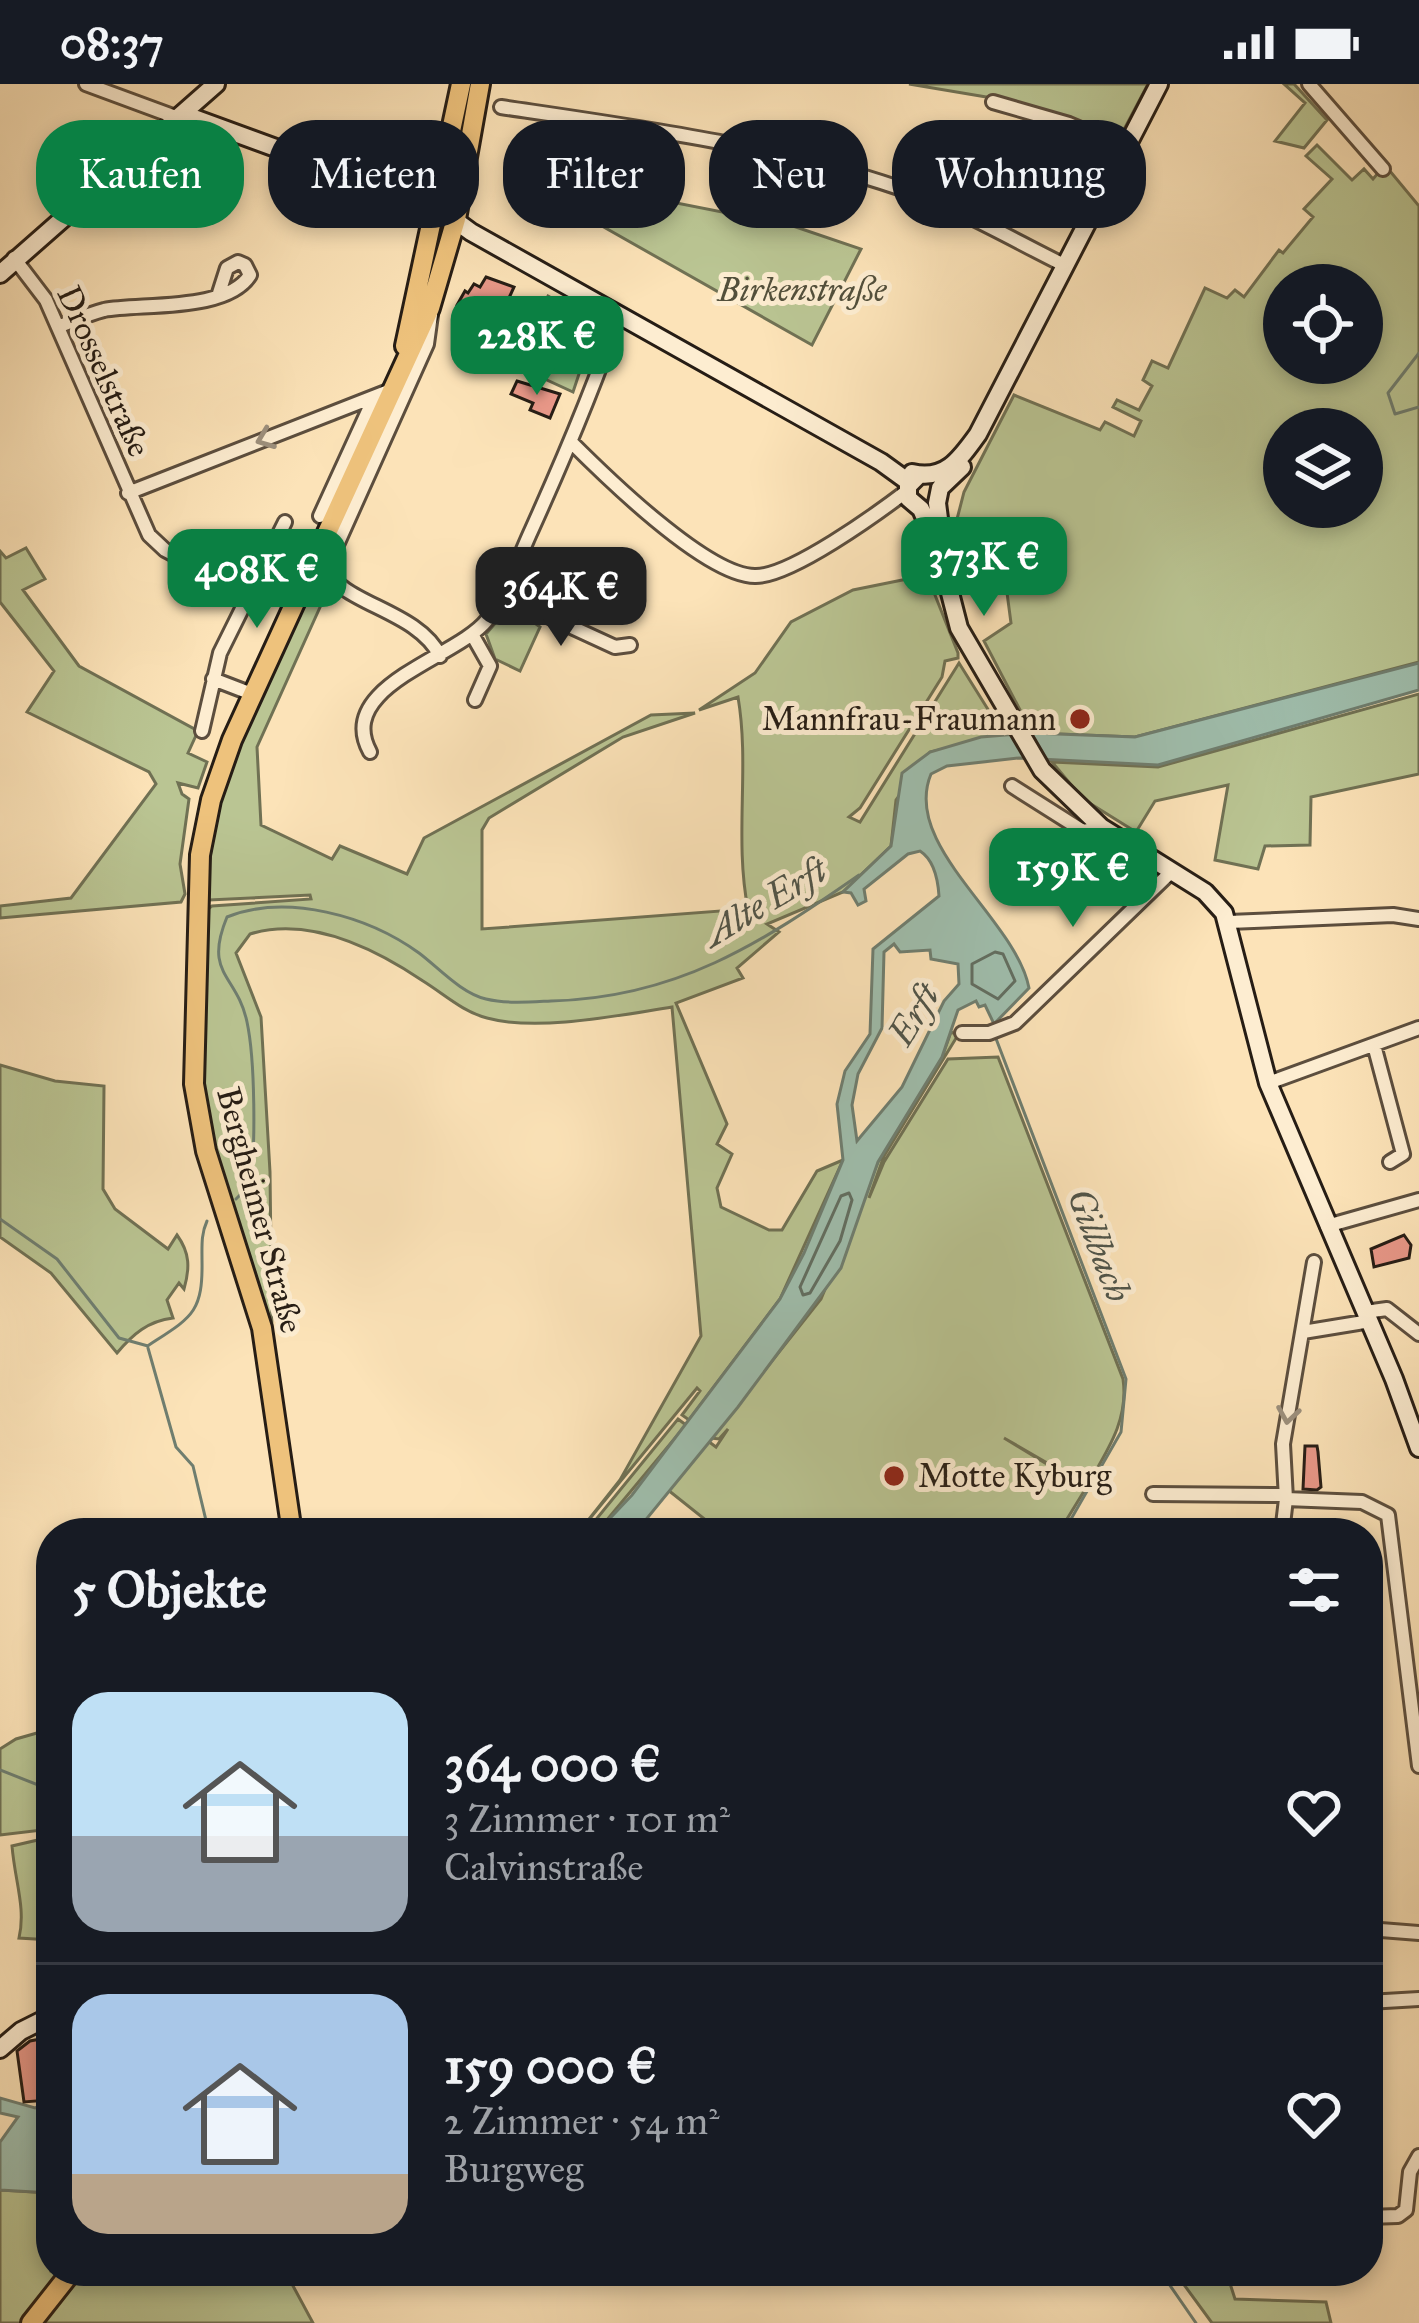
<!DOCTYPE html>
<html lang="de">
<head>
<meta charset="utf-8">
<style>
  :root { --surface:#171b24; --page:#20242c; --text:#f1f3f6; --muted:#9ea1a6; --line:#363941; --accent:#0b8043 }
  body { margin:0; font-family:"IM FELL Great Primer",serif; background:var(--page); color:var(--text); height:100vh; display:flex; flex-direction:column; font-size:45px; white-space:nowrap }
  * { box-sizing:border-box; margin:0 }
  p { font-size:39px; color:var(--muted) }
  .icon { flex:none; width:66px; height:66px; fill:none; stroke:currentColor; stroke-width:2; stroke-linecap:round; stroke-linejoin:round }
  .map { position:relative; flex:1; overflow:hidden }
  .drawer { position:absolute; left:36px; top:1434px; width:1347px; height:768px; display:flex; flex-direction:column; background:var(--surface); border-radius:48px; box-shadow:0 6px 18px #0003 }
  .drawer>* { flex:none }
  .banner { position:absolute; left:36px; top:36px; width:1347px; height:108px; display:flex; gap:24px }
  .buttons { position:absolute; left:1263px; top:180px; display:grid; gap:24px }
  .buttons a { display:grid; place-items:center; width:120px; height:120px; border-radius:50%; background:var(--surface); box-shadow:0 6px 18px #0003; font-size:60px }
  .price { position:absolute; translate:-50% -102px; padding:0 27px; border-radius:24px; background:var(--accent); color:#fff; font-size:39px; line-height:78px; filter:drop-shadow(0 3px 6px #0008) }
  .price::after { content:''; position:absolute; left:50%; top:72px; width:36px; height:27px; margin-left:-18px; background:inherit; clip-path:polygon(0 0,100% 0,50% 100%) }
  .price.active { background:#222; color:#fff }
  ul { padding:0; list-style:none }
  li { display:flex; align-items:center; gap:36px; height:300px; padding:0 36px }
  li+li { border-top:3px solid var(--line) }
  li span { display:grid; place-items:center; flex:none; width:336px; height:240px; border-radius:36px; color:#555 }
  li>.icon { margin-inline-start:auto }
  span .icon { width:144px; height:144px; fill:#fffc; stroke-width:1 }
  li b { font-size:51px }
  h2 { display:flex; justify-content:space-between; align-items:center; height:144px; padding:0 36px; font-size:51px }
  .pill { padding:0 42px; border-radius:48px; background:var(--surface); box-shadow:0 6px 18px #0003; font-size:42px; line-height:108px }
  .pill.active { background:var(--accent); color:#fff }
  .status { display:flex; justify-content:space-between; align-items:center; height:84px; padding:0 60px; background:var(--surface); direction:ltr }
  .status svg { height:33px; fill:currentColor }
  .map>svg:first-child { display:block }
  .green { fill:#bac593; stroke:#707154; stroke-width:3; fill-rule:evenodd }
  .water { fill:#9fbead; stroke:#6f7e70; stroke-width:3; fill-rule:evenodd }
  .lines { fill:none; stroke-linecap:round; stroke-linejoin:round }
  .shore { stroke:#626e61; stroke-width:3 }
  .stream { stroke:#6f7e70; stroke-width:3 }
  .building { fill:#e99889; stroke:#261d15; stroke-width:3 }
  .minor-casing { stroke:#5c4e3e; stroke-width:18 }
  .secondary-casing { stroke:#261d15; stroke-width:22 }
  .primary-casing { stroke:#261d15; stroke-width:24 }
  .minor { stroke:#fdedd1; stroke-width:12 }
  .secondary { stroke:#fdedd1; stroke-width:16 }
  .primary { stroke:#eec27c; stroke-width:18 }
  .oneway { stroke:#9c8f7c }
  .poi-dot { fill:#8f2418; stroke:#fdedd1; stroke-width:4.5 }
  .labels { text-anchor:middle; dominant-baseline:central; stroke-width:10; stroke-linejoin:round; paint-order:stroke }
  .park-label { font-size:33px; font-style:italic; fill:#524f3b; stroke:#fdedd1 }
  .street-label { font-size:33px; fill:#261d15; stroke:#fdedd1 }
  .poi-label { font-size:33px; fill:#261d15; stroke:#fdedd1; text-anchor:end }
  .water-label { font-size:36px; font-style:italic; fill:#50554a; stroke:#fdedd1 }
</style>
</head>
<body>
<div class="status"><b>08:37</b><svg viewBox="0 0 49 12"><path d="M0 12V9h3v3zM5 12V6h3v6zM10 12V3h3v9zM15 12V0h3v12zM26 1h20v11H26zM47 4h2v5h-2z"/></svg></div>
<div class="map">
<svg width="1419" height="2239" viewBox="0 0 1419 2239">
  <rect width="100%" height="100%" fill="#fce3b8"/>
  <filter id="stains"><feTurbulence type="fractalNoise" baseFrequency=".00167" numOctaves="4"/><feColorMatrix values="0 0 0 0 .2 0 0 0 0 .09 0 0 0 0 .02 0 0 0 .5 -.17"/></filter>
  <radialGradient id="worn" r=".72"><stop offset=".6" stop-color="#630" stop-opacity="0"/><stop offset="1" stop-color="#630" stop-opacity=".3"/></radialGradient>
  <!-- green -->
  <path class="green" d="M909,0h239l-28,53 -104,-35z
    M1284,0h10l33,36 -23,28 -29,-7 30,-38z
    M1317,61l35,35 12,-11 9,10 12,-14 34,41v456l-284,75 -103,-4 -48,-92 27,-18 -7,-53 -48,4v-51l8,-31 50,-97 86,35 5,-8 29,14 7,-15 -28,-14 4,-7 22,10 13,-24 -9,-6 9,-19 16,7 37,-80 22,10 8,-8 9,7 35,-47 4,3 30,-36 -9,-8 28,-30 -26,-23zM1284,201h78v78h-78zM1284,345h78v78h-78z
    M565,97l228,45 68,23 -49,96 -256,-145z
    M548,212l48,27 -23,69 -39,-18 19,-41 -18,-9z
    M26,464l19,31 -22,11 56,76 119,65 -10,22 19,9 -9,26 -20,-5 4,11 7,5 -9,65 5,30 -4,8 -181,16v-12l71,-8 85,-114 -7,-12 -122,-60 27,-41 -54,-69v-51l6,7z
    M324,489l6,12 -73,162 4,78 71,34 8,-13 67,28 17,-36 227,-123 44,-2 -72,24 -134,81 -7,12v99l266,-20c-14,-70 2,-142 -10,-212l-39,13 56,-37 36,-51 62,-32 74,-15 31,78v5l-13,3 -3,16 -82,131 -11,9 11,5 99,-159 45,72 -74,17 -34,48 -5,46 -48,46 -76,32 12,8 -42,36 6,10 -67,25 51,121 -10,20 15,10 -15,34 4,19 48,23h13l35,-59 26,-11 -63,139 -91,121 -7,-5 18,-24 -3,-3 -119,145 42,-53 81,-144 -29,-329c-52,8 -134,25 -185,11 -24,-6 -43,-24 -64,-37 -49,-33 -114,-65 -173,-47l-14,19 25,64 9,155 2,166 -57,-176 -15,-76 5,-175 7,-5 99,-7 -1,-4 -101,5 -5,-3 16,-106 92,-216z
    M509,523l29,12 -2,5 4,3 -20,44 -25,-12 -9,-25z
    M1419,610v80l-108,23 -1,48 -45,1 -7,23 -43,-9 13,-75 -73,16 -19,31 -53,-33 -31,-37 106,5z
    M951,948l7,3 -74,121 -15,42 15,-36 64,-103 50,-2 125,322c6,41 -16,72 -36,107l-83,-48 82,50 -22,36 18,9h-360l-54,-43 40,-49 8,6 12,-18 -9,10 -8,-1 110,-139 57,-137 64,-105z
    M0,981l55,16 49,5 -1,103 12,20 53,40 9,-14c13,18 13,33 7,54l-5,-6 -12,17 6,18c-25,3 -40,16 -56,35l-66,-80 -51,-36z
    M678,1335l8,6 -90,108h-11z
    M51,1645v100l-51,6v-86l16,-10z
    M51,1753v103l-32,-2c7,-30 -4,-56 -7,-92z
    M0,2106l51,3v78h12l-39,52h-24z
    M79,2187h206l28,52h-275z
    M1174,2187h52l9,28 91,3 5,21h-119z"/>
  <!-- water -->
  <path class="water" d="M1419,579v27l-261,75 -139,-7 -72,8 -16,8c-30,72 85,145 98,214l-35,36 -9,-19 -6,2 -3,-6 -18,9 -16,47 -64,105 -37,106 -103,139 -103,126h-39l36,-38 148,-196 24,-46 39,-93 -6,-56 8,-33 25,-37 3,-85 66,-53c-1,-16 -5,-36 -19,-45l-12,3 -44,35 2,12 -8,4 -7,-12 -8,-1 48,-46 11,-73 28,-21 51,-15 51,-4 103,4zM894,860l6,8 30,-2 1,9 27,5 1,20 -15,17 -42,86 -45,54 -5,-36 6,-31 24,-46 2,-76z
    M51,1995v114l-51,-3v-48l18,-25 -18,-4v-15l35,10 15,-8z"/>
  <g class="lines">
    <!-- shore -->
    <path class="shore" d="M995,868l8,2 12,27 -17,18 -26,-15v-20z
      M849,1109l3,7 -12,41 -30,52 -7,2 -3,-8 41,-91z"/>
    <!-- stream -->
    <path class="stream" d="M1419,269l-31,40 7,21 24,-7
      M995,952l131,343 -5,53 -58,101
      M236,1115l14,-14c6,-37 5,-126 -3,-163 -10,-48 -44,-47 -20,-105 60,-24 141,-1 192,36 20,15 42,40 67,46 21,5 44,3 65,2 125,-3 209,-57 308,-126
      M0,1135l57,40 62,79 29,8
      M149,1261c43,-28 54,-32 53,-85 0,-14 -1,-26 5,-39
      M148,1264l28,99 17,19 16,67
      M0,1686l51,20
      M1160,2187l36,52"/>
  </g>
  <!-- building -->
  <path class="building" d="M486,193l28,10 -17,37 -12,-7 -3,7 -25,-19 8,-14 3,2 6,-9 6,3z
    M517,297l43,13 -10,24 -20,-8 3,-7 -22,-9z
    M1404,1151l7,10 -2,13 -35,9 -3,-18z
    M1305,1362h12l1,6 3,35 -4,3 -14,-1z
    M51,1953v31l-6,1 4,31 -25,2 -7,-51 13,-10z"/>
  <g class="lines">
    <defs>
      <path id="minor" d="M86,0l92,34
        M1309,0l74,85
        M993,18l76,22 57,24
        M501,23c135,20 287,40 415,87 52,19 101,48 150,72
        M14,174l32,42 103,235 16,15 84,44
        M431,231l-4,29 -100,223c11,37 90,42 113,89
        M58,243c15,-6 30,-13 46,-17 37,-7 123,2 146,-35l-5,-10 -7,-3 -11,6 -8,25
        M571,358c34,34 136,134 184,134 35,1 123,-63 152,-85
        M128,409l263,-103
        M320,432l54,-118
        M502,511l113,52 15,-2
        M473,552l17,30 -15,34
        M213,595l39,15
        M202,647l18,-78 65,-131
        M370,668c-36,-66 87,-94 117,-132 20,-26 31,-61 45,-91 32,-71 62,-141 87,-215
        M1012,702l71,45 18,-4
        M1229,838l164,-7 26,4
        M962,949h27l26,-10 156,-151
        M1374,961l29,109 -13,8
        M1268,999l151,-55
        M1327,1142l92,-26
        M1365,1228l22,-3 32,25
        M1303,1248l67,-11
        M1153,1410l132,1
        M1286,1415l76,3 26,13 31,251
        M1282,1449l4,-34 -3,-55 31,-182
        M1368,1845l51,4
        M1368,1918l51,-3
        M1368,2133l30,-1 8,-6 4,-38 9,-16"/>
      <path id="secondary" d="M183,30l254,93 34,25 410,230 29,21
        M0,190l216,-190
        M912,389c33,8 48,-14 66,-39l181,-350
        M918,392l-10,10v12l13,11 19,45 19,74 83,142 59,57 104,65 19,21 44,170 126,296 25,69
        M940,404l22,-21
        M940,404l-3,15 5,39
        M0,1965l21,-18 30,-15"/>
      <path id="primary" d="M405,262l56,-262
        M292,1449l-30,-205 -56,-177 -12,-67 6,-229 11,-55 21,-60 198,-432 26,-89 24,-135
        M31,2239l41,-52"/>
    </defs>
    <!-- minor casing -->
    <use href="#minor" class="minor-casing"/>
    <!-- secondary casing -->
    <use href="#secondary" class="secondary-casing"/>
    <!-- primary casing -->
    <use href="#primary" class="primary-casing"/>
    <!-- minor -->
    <use href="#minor" class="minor"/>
    <!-- secondary -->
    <use href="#secondary" class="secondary"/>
    <!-- primary -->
    <use href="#primary" class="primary"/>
  </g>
  <!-- one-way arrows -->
  <defs><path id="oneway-chevron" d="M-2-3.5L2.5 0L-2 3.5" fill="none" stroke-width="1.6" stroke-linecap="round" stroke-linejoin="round" transform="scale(3)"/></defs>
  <g class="oneway">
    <use href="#oneway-chevron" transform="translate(265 355) rotate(159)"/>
    <use href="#oneway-chevron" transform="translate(1288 1331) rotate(99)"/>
  </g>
  <!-- markers -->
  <g class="poi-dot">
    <circle cx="1080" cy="635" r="12"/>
    <circle cx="894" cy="1392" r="12"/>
  </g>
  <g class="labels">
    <!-- park labels -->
    <g class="park-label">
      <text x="802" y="206">Birkenstraße</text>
    </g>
    <!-- street labels -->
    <g class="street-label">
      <text transform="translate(104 287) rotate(66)">Drosselstraße</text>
      <text transform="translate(260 1126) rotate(75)">Bergheimer Straße</text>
    </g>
    <!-- poi labels -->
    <g class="poi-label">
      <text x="1056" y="635">Mannfrau-Fraumann</text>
      <text x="918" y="1392" text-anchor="start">Motte Kyburg</text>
    </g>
    <!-- water labels -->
    <g class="water-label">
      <text transform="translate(765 818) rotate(-31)">Alte Erft</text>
      <text transform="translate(914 931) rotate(-59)">Erft</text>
      <text transform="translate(1099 1161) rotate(69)">Gillbach</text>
    </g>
  </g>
  <rect width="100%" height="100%" filter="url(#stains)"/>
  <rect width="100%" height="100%" fill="url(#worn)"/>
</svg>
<div class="buttons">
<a><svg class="icon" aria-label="locate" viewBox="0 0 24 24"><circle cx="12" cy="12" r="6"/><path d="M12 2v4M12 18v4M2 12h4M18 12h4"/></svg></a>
<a><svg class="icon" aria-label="layers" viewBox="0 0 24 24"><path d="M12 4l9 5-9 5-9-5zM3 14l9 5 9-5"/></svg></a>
</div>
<b class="price" style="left:537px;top:314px">228K €</b>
<b class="price" style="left:984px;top:535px">373K €</b>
<b class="price" style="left:257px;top:547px">408K €</b>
<b class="price active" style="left:561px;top:565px">364K €</b>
<b class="price" style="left:1073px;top:846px">159K €</b>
<div class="banner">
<a class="pill active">Kaufen</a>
<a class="pill">Mieten</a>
<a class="pill">Filter</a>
<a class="pill">Neu</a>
<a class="pill">Wohnung</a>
</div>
<section class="drawer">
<h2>5 Objekte<svg class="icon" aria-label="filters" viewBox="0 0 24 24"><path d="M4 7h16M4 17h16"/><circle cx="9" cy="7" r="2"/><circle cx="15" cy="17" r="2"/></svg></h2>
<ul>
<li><span style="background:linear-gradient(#bfe0f5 60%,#9aa5b1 0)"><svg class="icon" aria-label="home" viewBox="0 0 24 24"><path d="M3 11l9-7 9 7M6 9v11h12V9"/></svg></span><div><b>364 000 €</b><p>3 Zimmer · 101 m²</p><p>Calvinstraße</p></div><svg class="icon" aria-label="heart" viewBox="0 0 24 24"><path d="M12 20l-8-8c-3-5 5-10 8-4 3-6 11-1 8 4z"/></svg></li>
<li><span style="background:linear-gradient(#a9c7e8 75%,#b9a48a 0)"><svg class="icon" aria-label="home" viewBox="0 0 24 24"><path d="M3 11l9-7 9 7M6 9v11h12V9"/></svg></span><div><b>159 000 €</b><p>2 Zimmer · 54 m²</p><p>Burgweg</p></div><svg class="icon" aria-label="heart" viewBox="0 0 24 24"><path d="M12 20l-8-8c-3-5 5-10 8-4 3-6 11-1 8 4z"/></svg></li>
</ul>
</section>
</div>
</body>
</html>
